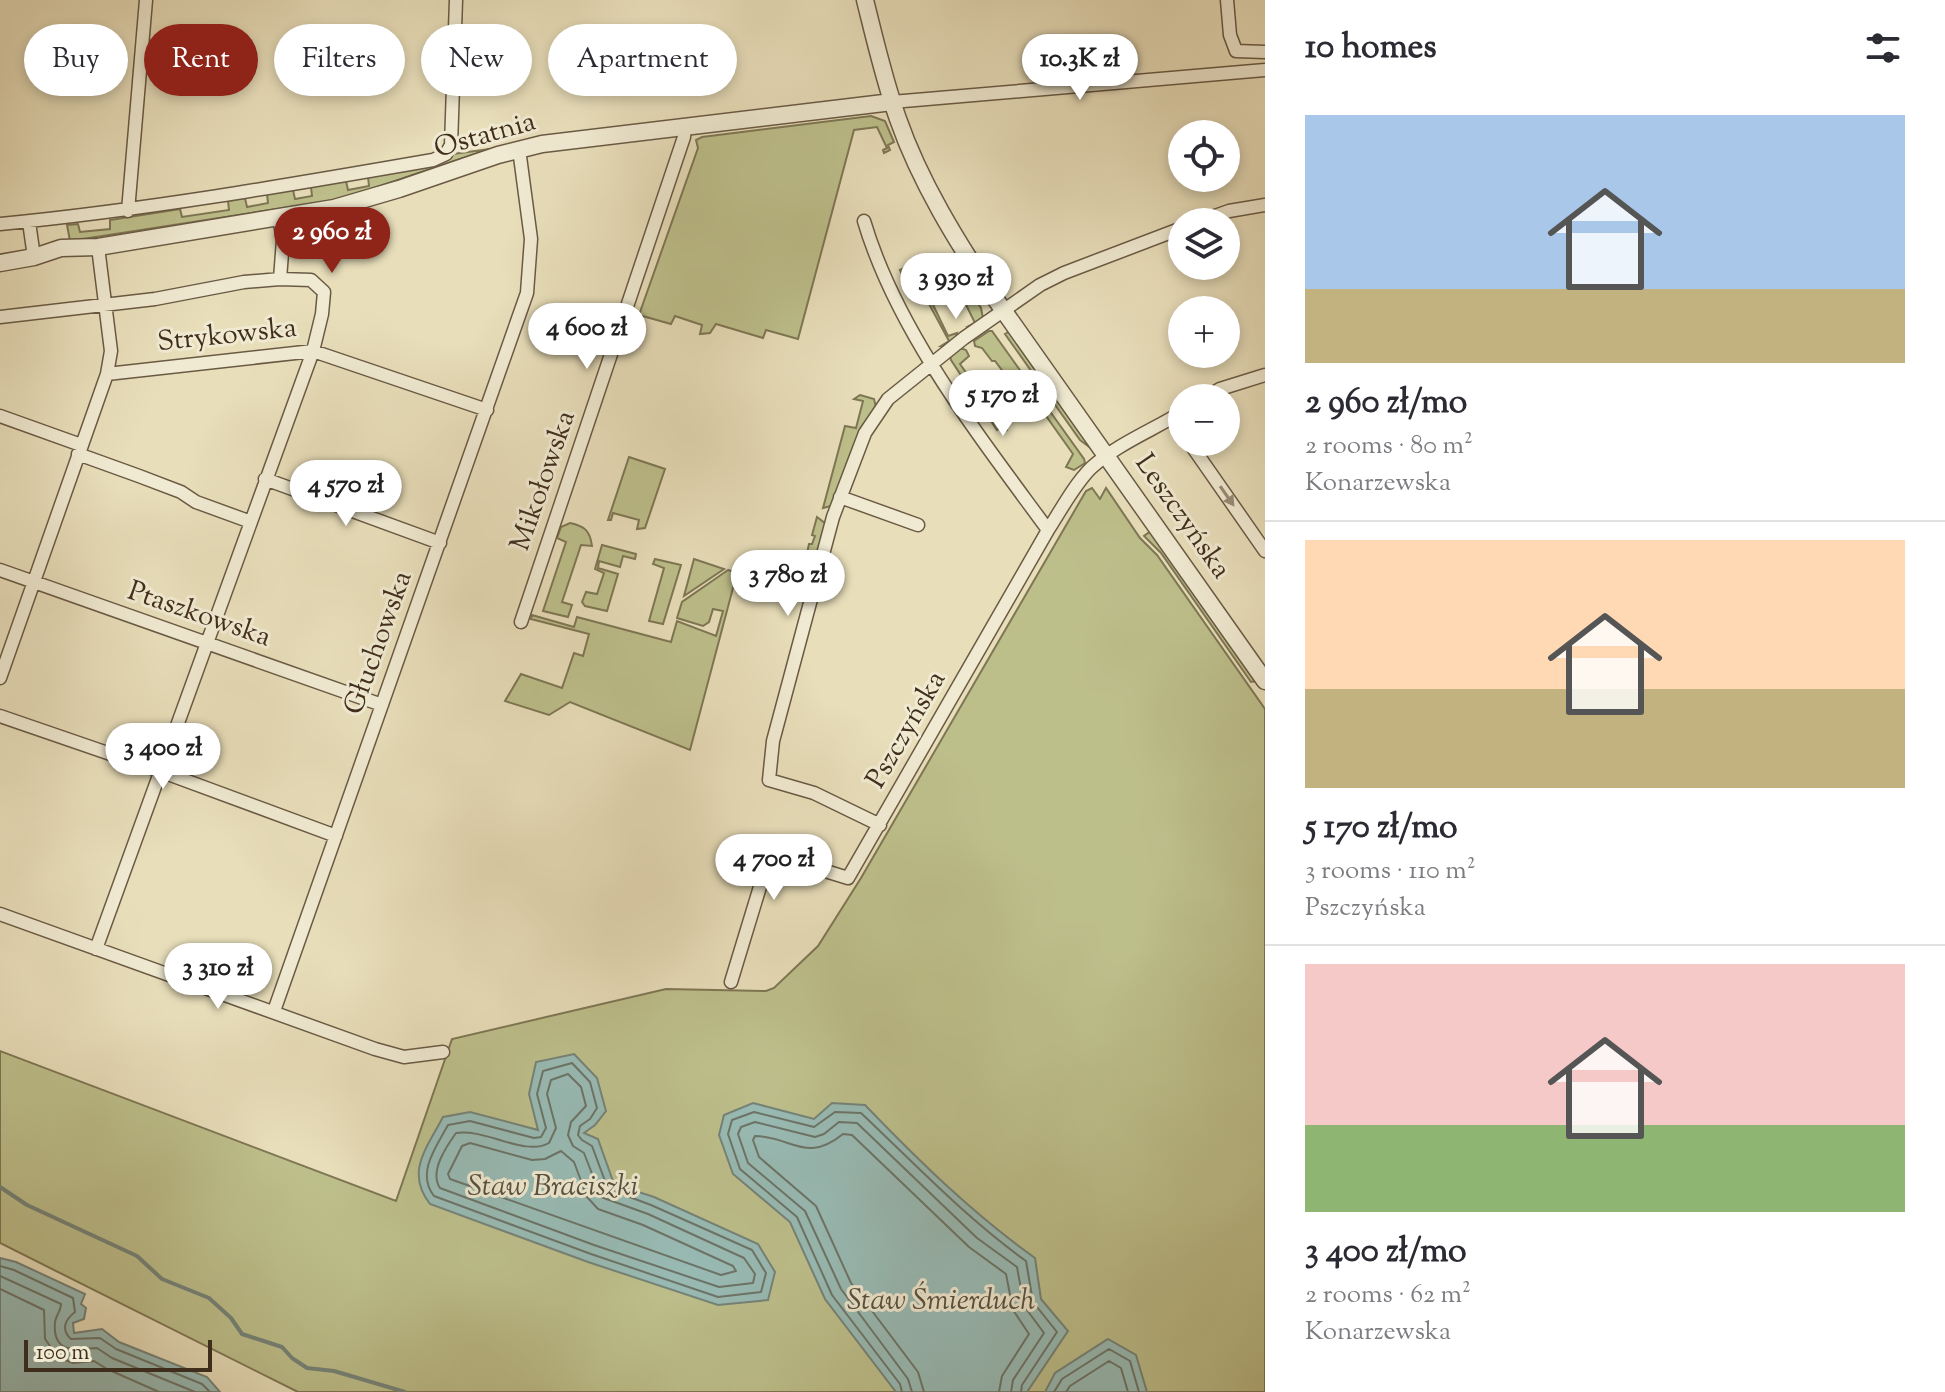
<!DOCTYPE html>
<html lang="en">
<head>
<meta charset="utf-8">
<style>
  :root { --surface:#fff; --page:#f7f7f7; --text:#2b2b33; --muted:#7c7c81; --line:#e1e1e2; --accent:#8f2418 }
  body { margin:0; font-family:"Sorts Mill Goudy",serif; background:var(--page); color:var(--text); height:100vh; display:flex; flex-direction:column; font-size:30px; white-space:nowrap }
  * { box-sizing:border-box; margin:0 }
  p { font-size:26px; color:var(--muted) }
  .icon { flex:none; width:44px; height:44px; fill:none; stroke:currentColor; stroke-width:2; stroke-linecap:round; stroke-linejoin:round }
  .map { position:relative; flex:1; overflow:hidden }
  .drawer { display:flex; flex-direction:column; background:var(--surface); width:680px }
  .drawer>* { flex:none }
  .guide { position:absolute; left:24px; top:24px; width:760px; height:72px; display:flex; gap:16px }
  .buttons { position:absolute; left:1168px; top:120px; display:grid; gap:16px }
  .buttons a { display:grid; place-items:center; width:72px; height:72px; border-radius:50%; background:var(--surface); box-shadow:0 4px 12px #0003; font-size:40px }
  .scale { position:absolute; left:24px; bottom:20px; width:188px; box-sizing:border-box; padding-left:8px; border:4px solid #402e1c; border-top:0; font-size:22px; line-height:28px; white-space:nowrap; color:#402e1c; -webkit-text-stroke:6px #f0ead2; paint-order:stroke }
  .price { position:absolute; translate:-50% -68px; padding:0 18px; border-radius:28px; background:#fff; color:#222; font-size:26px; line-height:52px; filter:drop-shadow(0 2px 4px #0008) }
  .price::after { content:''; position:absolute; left:50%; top:48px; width:24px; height:18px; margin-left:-12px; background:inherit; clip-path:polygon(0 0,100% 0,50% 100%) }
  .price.selected { background:var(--accent); color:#fff }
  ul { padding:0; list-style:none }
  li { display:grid; align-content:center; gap:16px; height:424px; padding:0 40px }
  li+li { border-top:2px solid var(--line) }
  li span { display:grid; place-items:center; height:248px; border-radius:0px; color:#555 }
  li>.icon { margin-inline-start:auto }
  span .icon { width:144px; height:144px; fill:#fffc; stroke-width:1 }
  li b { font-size:34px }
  h2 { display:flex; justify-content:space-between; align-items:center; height:96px; padding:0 40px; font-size:34px }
  .tag { padding:0 28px; border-radius:36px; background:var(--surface); box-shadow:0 4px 12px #0003; font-size:28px; line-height:72px }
  .tag.selected { background:var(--accent); color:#fff }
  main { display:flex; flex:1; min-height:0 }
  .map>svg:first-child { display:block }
  .green { fill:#bdbf8b; stroke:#7e7654; stroke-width:2 }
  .water { fill:#98bbb5; stroke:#758378; stroke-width:2 }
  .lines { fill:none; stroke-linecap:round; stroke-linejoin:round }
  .shore { stroke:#6c7468; stroke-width:2 }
  .stream { stroke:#758378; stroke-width:4 }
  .minor-casing { stroke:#6a5a44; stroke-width:15 }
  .tertiary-casing { stroke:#6a5a44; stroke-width:19 }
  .minor { stroke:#f0ead2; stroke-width:12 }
  .tertiary { stroke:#f0ead2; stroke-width:16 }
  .oneway { fill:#988c77 }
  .labels { text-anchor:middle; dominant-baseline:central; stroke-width:6; stroke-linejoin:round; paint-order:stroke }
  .street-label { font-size:28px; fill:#402e1c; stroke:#f0ead2 }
  .water-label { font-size:30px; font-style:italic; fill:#565142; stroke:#f0ead2 }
</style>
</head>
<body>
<main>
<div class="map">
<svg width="1265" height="1392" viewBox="0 0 1265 1392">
  <rect width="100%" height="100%" fill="#e8deba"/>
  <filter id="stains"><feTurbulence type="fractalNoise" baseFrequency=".0025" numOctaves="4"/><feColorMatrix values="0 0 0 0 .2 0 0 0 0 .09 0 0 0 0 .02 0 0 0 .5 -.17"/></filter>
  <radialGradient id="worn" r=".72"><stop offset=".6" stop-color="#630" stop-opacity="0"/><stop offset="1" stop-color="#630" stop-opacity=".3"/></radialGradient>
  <!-- green -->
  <path class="green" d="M871,116l14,5 9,21 -6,3 2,5 -6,3 -1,-3 4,-2 -10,-21 -23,3 -56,209 -32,-9 -3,8 -47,-14 -6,9 -10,1 2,-9 -27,-9 -4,8 -32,-9 59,-167 -2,-8 6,-3z
    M490,149l-149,50 -271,42 -3,-16 11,-1 2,8 30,-3v-9l70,-11 2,8 47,-7 -1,-9 17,-3 2,9 21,-4 -1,-9 26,-4 2,9 17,-3 -1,-9 35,-6 2,9 21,-4 -1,-9 67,-12 10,-4 8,-7z
    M913,264l4,9 -8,4 6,12 9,-3 24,50 9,-3 -1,5 -12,8h-3l8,-5 -27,-50 -10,5 -12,-26z
    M952,266l29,42 2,10 -14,11 -2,-2 8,-4 -27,-55z
    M989,331h3l50,70 -1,3 -6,-2 -6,4 -34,-45h-3l-10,-13 -7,-2 -1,-5z
    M1010,331l82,118 -12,-9 -75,-106z
    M960,348l6,2 3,6 -9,8 47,66 -4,2 -3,-4 -3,2 -46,-70 -1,-4z
    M860,395l14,4 2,8 -23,40 -22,59 -8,2 22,-82 11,2 7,-27 -9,-2z
    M1049,410l35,49 1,4 -11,7 -8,-3 7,-13 -29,-41z
    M629,457l36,12 -20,59 -8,1 2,-9 -26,-7 -2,7h-3z
    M1092,488l8,11 6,-11 34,50 17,17 108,154v683h-967l-298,-149v-192l396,150 56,-162 214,-50 100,2 8,-3 44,-42 43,-68 225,-387z
    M817,517l9,7 -17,64 -3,2 -9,-1 10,-26 -2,-1 4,-18h3l3,-8 -3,-1z
    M570,523c14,3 20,7 22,23l-11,-1 -19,57 10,3 -4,12 -25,-6 23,-69 -9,-4 4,-11z
    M1151,531l106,150 -6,1 -90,-129 -17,-17z
    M602,545l34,9 -1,5 -12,-3 -3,11 -21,-6 -1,7 20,6 -11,37 -22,-5 -3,-4 4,-10 11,2 7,-21 -9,-4z
    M655,559l26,6 -18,59 -14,-3 15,-53 -11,-4z
    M694,559l30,10 -40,27z
    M728,570l9,3 -47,177 -120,-48 -21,13 -44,-14 16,-27 41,14 12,-35 9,3 6,-22 -58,-15 1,-4 42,12 3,-10 94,25 6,-21 39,15 7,-25 -10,-2 -4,13 -6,4 -26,-8 5,-16z"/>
  <!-- water -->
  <path class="water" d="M574,1054l23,24 9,33 -11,14 -11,8 14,6 16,45 40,13 104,47 17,28 -7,28 -50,5 -130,-43 -158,-58c-25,-32 -3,-56 13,-87l27,-5 68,18 -9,-36 7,-32z
    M753,1103l61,16 18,-16 33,2c53,55 107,108 170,153l6,41 27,32 -41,61h-131l-71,-93 -35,-77 -57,-48 -14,-39 5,-20z
    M0,1258l16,4 69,32 -4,10 5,4 -2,11 -11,4 1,10 28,-4 17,13 88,35 13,15h-220z
    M1108,1339l28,16 11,37h-102l10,-19z"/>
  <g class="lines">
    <!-- shore -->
    <path class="shore" d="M572,1063l18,19 7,26 -7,11 -10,7 -2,9 4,5 10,6 16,43 43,16 101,45 14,23 -5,19 -43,5 -127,-43 -157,-58c-18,-23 2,-49 14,-71l22,-4 64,17 7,-1 5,-9 -9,-34 6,-23z
      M568,1074l13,13 5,19 -15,16 -3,13 5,11 11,7 17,44 47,17 96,44 11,16 -2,9 -34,4 -125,-42 -154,-57c-11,-16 6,-41 16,-55 29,-5 69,24 93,10l7,-15 -9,-34 4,-14z
      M470,1143l62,17 13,-1 16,-8 13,11 13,35 11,12 45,16 90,41 3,5 -15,4 -271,-96 -2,-5 14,-28z
      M0,1266l14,4 59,28 2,14c-9,7 -15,17 -4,27l29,-1 16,11 86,35 8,8
      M0,1276l61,28c0,7 -5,11 -6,18 -3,32 21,28 42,26l15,10 83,34
      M0,1289l44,21 1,29 13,18 15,6 21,-2 13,8 52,23
      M902,1392l-2,-8 -68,-89 -35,-78 -57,-48 -12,-35 4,-14 22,-8 60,15 21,-15 26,1c55,52 104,104 165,148l7,41 24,30 -35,53 -1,7
      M912,1392l-4,-13 -67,-90 -36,-78 -57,-48 -10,-29 3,-7 14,-5 60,15 9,-3 15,-12 18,1 120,115 40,29 7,39 20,27 -31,47 -2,12
      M924,1392l-6,-20 -67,-89 -35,-77 -57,-49 -6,-17 2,-4c38,1 51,28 88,-2l9,1 117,112 37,27 7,36 16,24 -27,42 -3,16
      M1054,1392l8,-13 47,-30 21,12 9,31
      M1066,1392l4,-6 39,-25 12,7 7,24"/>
    <!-- stream -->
    <path class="stream" d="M0,1187l27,18 110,51 25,23 47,19 22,20 11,16 40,13 10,11 15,10 27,3 71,21"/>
    <defs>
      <path id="minor" d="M1227,0l3,35 6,16 29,1
        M892,102l373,-32
        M128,211l18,-211
        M864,221c33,111 116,216 184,309
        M29,222l5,35
        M1198,222l31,-11 36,-6
        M0,224c145,-14 289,-39 433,-64l13,-6 5,-9 5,-145
        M0,317l155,-18 89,-17 36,-3
        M107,374l206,-23 174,59
        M1205,398l15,-9 45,-14
        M0,416l81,29
        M1172,418l10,14
        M1189,442l76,109
        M78,454l61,22 42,16 15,10 55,20
        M265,479l175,64
        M840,497l78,28
        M0,570l382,135
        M521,622l163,-485 1,-10
        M0,678l107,-304 4,-23 -13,-104
        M0,716l160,55 176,65
        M880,825l-66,-32 -45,-13 4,-39 60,-224 32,-84 23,-34 76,-61 76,-53 24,-12 118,-45
        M0,914l375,135 29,8 39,-5
        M96,949l217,-598 9,-37 2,-22 -13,-12 -31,-1 3,-39 -4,-23
        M731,982l35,-115 14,-10 68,21 200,-348c13,-20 26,-45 43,-62 26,-24 62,-38 91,-56
        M274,1011l253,-718 4,-54 -12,-90"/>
      <path id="tertiary" d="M865,0c10,40 19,80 33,119 22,63 59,123 96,178l271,384
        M0,263l34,-6 27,-9 37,-1 236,-39 65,-19 99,-34 44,-11 350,-42"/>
    </defs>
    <!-- minor casing -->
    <use href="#minor" class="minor-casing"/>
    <!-- tertiary casing -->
    <use href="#tertiary" class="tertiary-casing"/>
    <!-- minor -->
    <use href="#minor" class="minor"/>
    <!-- tertiary -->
    <use href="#tertiary" class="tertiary"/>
  </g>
  <!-- one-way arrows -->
  <defs><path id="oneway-solid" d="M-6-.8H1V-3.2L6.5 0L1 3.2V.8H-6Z" transform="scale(2)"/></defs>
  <use class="oneway" href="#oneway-solid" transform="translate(1227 496) rotate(55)"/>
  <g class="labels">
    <!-- street labels -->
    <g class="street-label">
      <text transform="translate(485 136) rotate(-16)">Ostatnia</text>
      <text transform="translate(227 336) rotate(-6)">Strykowska</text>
      <text transform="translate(544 481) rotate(-71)">Mikołowska</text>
      <text transform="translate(1182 517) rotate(55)">Leszczyńska</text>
      <text transform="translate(199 615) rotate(19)">Ptaszkowska</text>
      <text transform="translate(379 643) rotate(-70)">Głuchowska</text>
      <text transform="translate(907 730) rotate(-60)">Pszczyńska</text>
    </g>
    <!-- water labels -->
    <g class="water-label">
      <text x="553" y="1187">Staw Braciszki</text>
      <text x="941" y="1301">Staw Śmierduch</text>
    </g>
  </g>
  <rect width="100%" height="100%" filter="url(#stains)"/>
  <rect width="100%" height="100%" fill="url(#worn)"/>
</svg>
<div class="buttons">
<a><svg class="icon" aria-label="locate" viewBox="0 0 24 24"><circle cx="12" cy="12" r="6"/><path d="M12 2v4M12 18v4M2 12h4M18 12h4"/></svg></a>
<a><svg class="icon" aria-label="layers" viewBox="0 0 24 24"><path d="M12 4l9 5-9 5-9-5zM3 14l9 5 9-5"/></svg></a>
<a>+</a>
<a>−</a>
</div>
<div class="scale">100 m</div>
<b class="price" style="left:1080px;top:102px">10.3K zł</b>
<b class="price selected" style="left:332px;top:275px">2 960 zł</b>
<b class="price" style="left:956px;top:321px">3 930 zł</b>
<b class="price" style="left:587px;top:371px">4 600 zł</b>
<b class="price" style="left:1003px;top:438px">5 170 zł</b>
<b class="price" style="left:346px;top:528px">4 570 zł</b>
<b class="price" style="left:788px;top:618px">3 780 zł</b>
<b class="price" style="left:163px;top:791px">3 400 zł</b>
<b class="price" style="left:774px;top:902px">4 700 zł</b>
<b class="price" style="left:218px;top:1011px">3 310 zł</b>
<div class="guide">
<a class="tag">Buy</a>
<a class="tag selected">Rent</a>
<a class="tag">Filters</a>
<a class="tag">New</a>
<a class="tag">Apartment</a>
</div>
</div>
<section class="drawer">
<h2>10 homes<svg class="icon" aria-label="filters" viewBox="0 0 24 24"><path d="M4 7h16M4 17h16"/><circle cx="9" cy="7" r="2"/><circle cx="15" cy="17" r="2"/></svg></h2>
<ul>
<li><span style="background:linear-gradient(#a9c7e8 70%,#c2b280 0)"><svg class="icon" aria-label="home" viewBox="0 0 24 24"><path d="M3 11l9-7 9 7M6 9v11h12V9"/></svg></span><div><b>2 960 zł/mo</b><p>2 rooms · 80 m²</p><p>Konarzewska</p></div></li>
<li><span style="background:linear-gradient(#ffd9b3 60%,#c2b280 0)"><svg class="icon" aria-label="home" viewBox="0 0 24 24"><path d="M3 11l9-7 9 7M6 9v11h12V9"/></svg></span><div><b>5 170 zł/mo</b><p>3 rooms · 110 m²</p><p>Pszczyńska</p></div></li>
<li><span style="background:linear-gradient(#f6c9c9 65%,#8fb573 0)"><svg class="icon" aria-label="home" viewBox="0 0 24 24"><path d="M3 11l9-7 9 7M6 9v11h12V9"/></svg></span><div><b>3 400 zł/mo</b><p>2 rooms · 62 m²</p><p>Konarzewska</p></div></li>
</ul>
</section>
</main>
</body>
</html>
